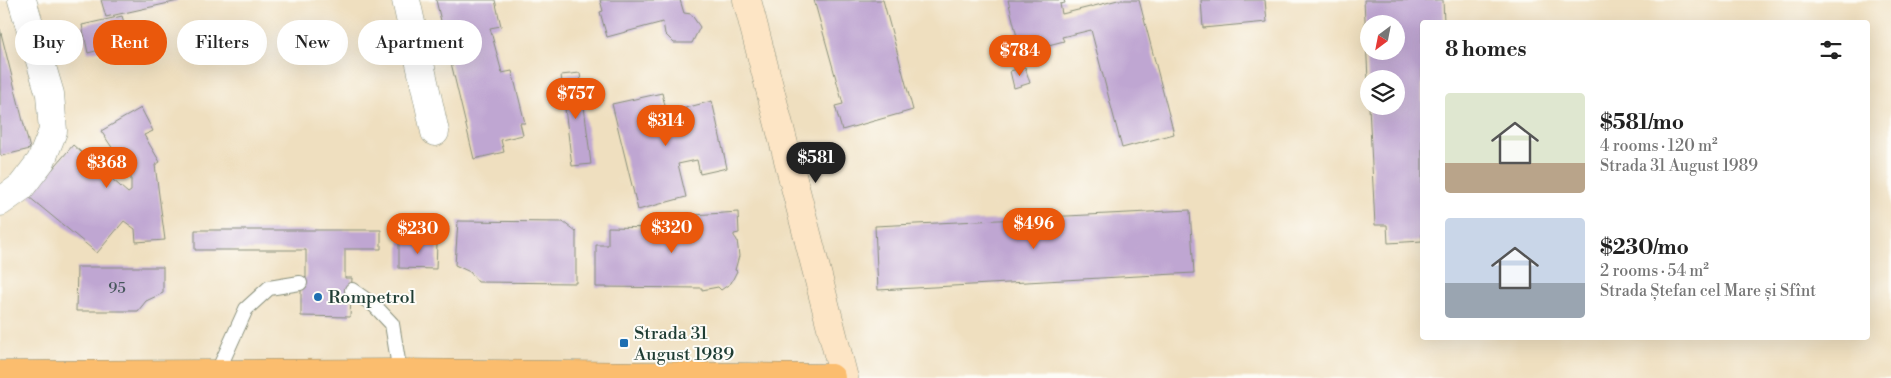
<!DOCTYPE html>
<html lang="en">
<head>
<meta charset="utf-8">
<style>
  :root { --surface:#fff; --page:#f6f6f6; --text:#222; --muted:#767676; --accent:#ea580c }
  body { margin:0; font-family:"Libre Bodoni",serif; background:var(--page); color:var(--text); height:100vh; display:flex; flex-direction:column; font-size:19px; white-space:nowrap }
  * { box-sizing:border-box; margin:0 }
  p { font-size:16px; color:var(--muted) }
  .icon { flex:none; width:28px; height:28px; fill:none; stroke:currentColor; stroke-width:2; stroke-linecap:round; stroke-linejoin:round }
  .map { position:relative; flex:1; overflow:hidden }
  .panel { position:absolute; left:1420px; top:20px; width:450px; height:320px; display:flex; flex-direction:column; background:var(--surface); border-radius:5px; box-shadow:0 5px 20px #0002 }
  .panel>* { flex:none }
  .top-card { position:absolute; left:15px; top:20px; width:475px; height:45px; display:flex; gap:10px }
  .needle { width:32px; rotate:212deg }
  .controls { position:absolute; left:1360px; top:15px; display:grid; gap:10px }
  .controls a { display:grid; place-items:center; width:45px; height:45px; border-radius:50%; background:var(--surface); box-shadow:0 5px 20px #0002; font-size:25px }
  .price { position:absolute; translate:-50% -42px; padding:0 11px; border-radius:18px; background:var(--accent); color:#fff; font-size:16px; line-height:32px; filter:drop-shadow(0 1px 2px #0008) }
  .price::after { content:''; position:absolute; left:50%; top:30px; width:15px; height:11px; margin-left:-8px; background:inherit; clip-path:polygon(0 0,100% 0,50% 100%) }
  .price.selected { background:#222; color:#fff }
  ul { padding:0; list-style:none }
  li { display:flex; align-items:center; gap:15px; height:125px; padding:0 25px }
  li span { display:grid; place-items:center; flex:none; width:140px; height:100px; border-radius:5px; color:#555 }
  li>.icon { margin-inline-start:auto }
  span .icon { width:60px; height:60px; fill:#fffc; stroke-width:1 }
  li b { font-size:21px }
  h2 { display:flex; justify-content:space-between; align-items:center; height:60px; padding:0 25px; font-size:21px }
  .chip { padding:0 18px; border-radius:22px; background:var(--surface); box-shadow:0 5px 20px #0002; font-size:18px; line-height:45px }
  .chip.selected { background:var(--accent); color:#fff }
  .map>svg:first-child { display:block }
  .building { fill:#bfa6d2; fill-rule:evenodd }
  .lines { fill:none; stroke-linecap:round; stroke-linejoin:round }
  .service-casing { stroke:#878e7a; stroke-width:16 }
  .minor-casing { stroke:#878e7a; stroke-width:29 }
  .secondary-casing { stroke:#878e7a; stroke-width:29 }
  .primary-casing { stroke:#878e7a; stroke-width:29 }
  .service { stroke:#fff; stroke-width:14 }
  .minor { stroke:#fff; stroke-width:28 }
  .secondary { stroke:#fde5c5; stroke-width:28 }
  .primary { stroke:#fbbd6e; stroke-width:28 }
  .poi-dot { fill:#1f6fb2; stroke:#fdfcf7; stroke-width:2 }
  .labels { text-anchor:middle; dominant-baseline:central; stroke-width:4; stroke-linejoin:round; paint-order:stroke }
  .number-label { font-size:15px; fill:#47575c }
  .poi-label { font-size:18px; fill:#1f3d34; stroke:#fdfcf7; text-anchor:start }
</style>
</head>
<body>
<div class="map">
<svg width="1891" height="378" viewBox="0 0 1891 378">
  <rect width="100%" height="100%" fill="#fdfcf7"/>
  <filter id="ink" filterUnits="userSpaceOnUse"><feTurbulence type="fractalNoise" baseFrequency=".02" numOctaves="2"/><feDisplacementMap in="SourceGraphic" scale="10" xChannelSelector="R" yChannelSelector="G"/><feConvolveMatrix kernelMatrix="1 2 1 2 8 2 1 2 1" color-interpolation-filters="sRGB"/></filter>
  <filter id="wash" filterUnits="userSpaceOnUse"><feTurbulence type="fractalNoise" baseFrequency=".0096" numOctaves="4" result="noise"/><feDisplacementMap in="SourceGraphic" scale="20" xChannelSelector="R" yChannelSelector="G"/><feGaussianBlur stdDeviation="1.12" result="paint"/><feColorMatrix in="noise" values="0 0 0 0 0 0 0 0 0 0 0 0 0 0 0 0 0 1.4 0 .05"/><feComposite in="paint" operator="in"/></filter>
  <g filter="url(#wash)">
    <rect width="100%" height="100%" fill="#efdfbf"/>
    <g id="blocks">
      <!-- building -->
      <path class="building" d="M101,0h76l1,1 -72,16z
        M436,0h59l6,26 -11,2 12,45 10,-2 13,52h-5l3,12 -22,5 3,12 -30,7z
        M600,0h80l4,13 7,1 9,13 -8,16h-18l-9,-9 -2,-12 -56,15 -7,-25 3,-1z
        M814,0h69l30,110 -71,20 -7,-24 8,-2z
        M1008,0h56l1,3 -5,1 2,10 56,-14h21l35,134 -52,14 -31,-118 -29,7 2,4 -39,10 -2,-11 -5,1z
        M1201,0h64l2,22 -64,6z
        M1364,0h79l1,22h-22v219l-34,2 -1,-18h-12l-6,-119h27v-27h-28zM1369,24h27v27h-27z
        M122,16l8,26 -42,11 -6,-28z
        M0,29l30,120 -29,7 -1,-2z
        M1025,67l5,16 -16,5 -4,-17z
        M580,73l11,91 -19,2 -11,-91z
        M662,93l8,34 18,-5 -3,-14 27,-7 15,67 -27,6 -3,-14 -19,4 8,33 -48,13 -26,-106z
        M141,108l12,23 -9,4 16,27 -5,3 10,75 -29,2 -1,-13 -11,-8 -27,32 -68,-56 44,-52 55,48 3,-2v-14l-4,-9 -6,5 -5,-5 -4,-6 7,-4 -18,-27z
        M1190,210l4,63 -316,17 -3,-64 144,-7v-4l27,-1v3z
        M738,212l1,21 -5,1v2l3,4 2,16 -4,14 2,1 -6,12 -10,7 -3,-3 -16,3v-2l-106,-1v-42h12v-18l48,1v-8h24l-1,-4z
        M458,221l105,1 13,10v51l-98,-1 -8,-10 -15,-7z
        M195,230h186v19h-36v29h7l-2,39 -49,-1v-38h5v-28h-111z
        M399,241l38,2 -1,26 -37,-1z
        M77,267h86v26l-17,8 -8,10h-62z"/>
    </g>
  </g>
  <g filter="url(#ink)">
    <use href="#blocks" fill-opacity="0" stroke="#878e7a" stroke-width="1"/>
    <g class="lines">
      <defs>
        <path id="service" d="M352,290l23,16 17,18 8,49
          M217,373l29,-64 23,-21 31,-5"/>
        <path id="minor" d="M406,0l29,132
          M0,202l21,-15 20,-26 12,-30 -3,-37 -28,-94"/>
        <path id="secondary" d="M747,0l97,378"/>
        <path id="primary" d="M0,375l400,-2 431,5"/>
      </defs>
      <!-- service casing -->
      <use href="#service" class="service-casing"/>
      <!-- minor casing -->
      <use href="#minor" class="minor-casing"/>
      <!-- secondary casing -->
      <use href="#secondary" class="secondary-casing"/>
      <!-- primary casing -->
      <use href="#primary" class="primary-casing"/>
      <!-- service -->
      <use href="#service" class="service"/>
      <!-- minor -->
      <use href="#minor" class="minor"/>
      <!-- secondary -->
      <use href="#secondary" class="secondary"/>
      <!-- primary -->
      <use href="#primary" class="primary"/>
    </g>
  </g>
  <!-- markers -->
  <g class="poi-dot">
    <circle cx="318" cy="297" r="5"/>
    <rect x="619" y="338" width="10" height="10" rx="2.5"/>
  </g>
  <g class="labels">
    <!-- number labels -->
    <g class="number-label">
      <text x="117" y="288">95</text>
    </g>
    <!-- poi labels -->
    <g class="poi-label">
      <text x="328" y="297">Rompetrol</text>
      <text x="634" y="333">Strada 31<tspan x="634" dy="21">August 1989</tspan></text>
    </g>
  </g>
</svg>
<div class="controls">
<a><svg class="needle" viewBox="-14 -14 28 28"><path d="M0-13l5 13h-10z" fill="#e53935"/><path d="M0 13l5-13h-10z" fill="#767676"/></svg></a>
<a><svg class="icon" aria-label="layers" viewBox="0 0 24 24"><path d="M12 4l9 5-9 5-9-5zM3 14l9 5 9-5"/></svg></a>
</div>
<b class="price" style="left:1020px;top:77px">$784</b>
<b class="price" style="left:576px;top:120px">$757</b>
<b class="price" style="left:666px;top:147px">$314</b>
<b class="price selected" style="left:816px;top:184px">$581</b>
<b class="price" style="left:107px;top:189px">$368</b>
<b class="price" style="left:1034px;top:250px">$496</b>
<b class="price" style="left:672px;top:254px">$320</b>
<b class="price" style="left:418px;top:255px">$230</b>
<div class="top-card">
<a class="chip">Buy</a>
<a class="chip selected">Rent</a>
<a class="chip">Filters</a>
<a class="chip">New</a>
<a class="chip">Apartment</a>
</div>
<section class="panel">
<h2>8 homes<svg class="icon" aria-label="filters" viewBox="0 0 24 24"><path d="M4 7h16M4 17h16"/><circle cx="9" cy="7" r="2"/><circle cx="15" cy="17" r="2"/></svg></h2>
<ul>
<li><span style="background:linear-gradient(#dfe7d0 70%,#b9a48a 0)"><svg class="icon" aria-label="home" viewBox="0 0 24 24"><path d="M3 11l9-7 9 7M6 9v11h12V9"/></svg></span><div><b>$581/mo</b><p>4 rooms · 120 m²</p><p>Strada 31 August 1989</p></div></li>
<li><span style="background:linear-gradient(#c9d6e8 65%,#9aa5b1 0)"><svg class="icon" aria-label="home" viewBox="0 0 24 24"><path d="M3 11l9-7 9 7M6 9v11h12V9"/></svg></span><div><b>$230/mo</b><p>2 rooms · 54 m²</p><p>Strada Ștefan cel Mare și Sfînt</p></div></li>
</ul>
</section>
</div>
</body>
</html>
